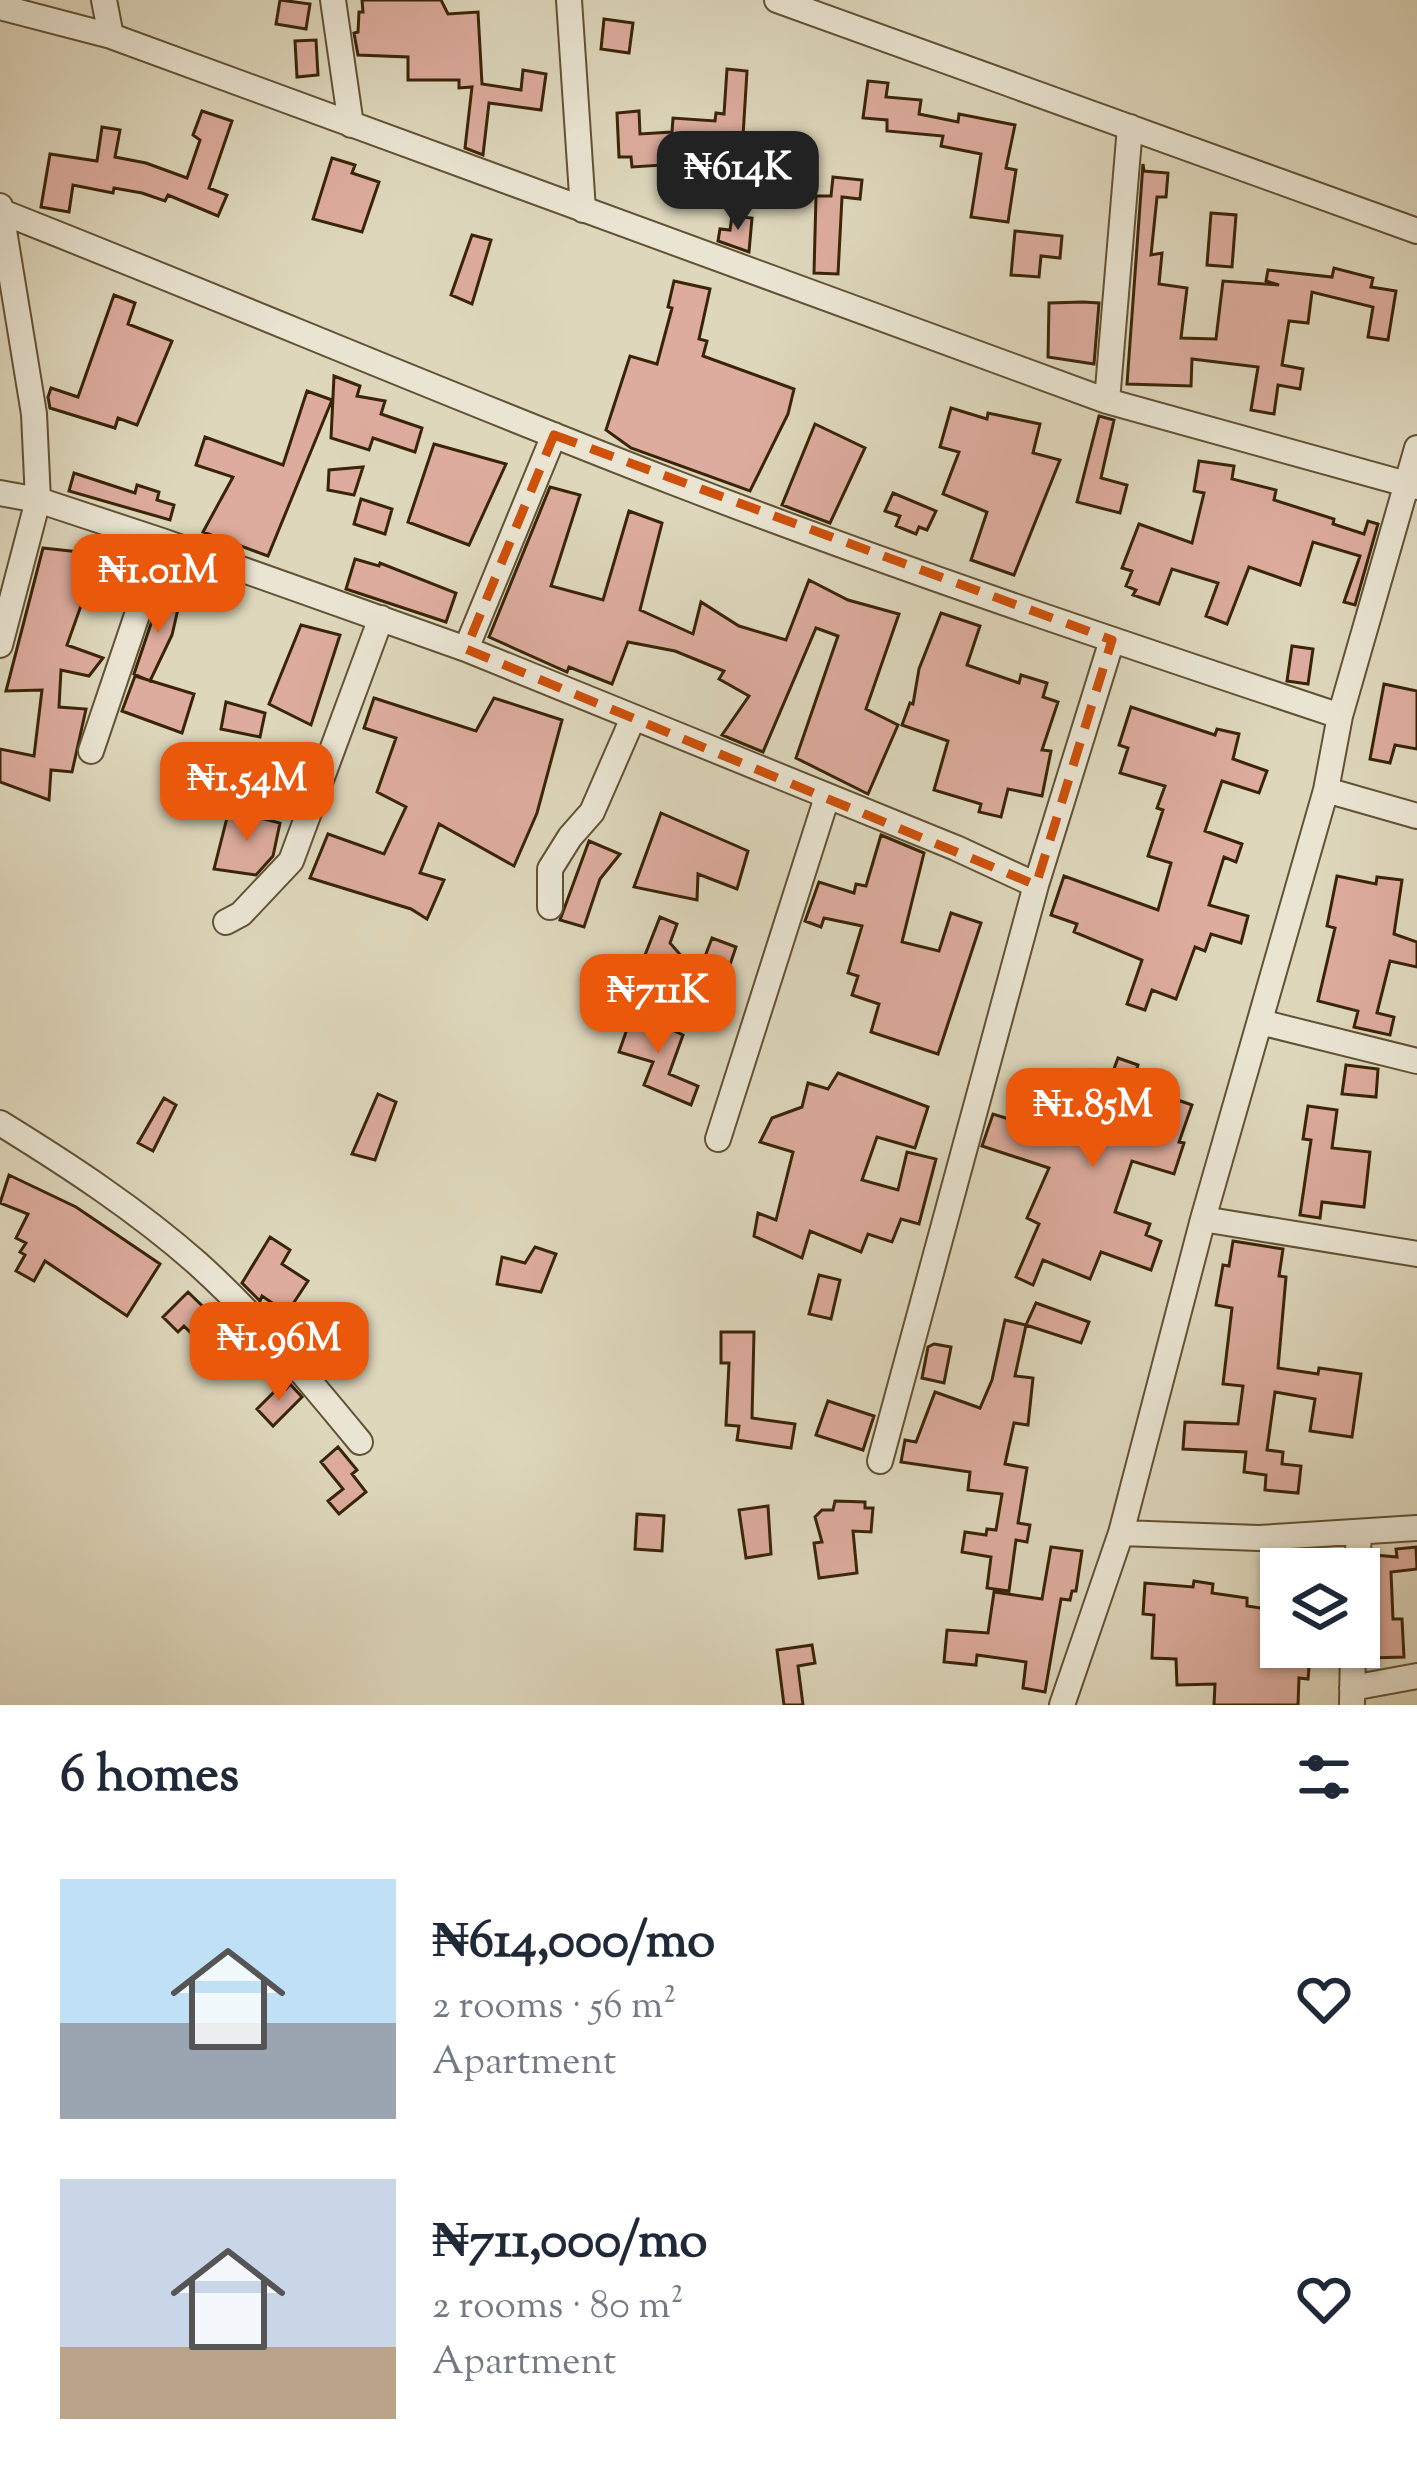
<!DOCTYPE html>
<html lang="en">
<head>
<meta charset="utf-8">
<style>
  :root { --surface:#fff; --page:#f2f2f3; --text:#1f2937; --muted:#747a83; --accent:#ea580c }
  body { margin:0; font-family:"Sorts Mill Goudy",serif; background:var(--page); color:var(--text); height:100vh; display:flex; flex-direction:column; font-size:45px; white-space:nowrap }
  * { box-sizing:border-box; margin:0 }
  p { font-size:39px; color:var(--muted) }
  .icon { flex:none; width:66px; height:66px; fill:none; stroke:currentColor; stroke-width:2; stroke-linecap:round; stroke-linejoin:round }
  .map { position:relative; height:1705px; overflow:hidden }
  .side { display:flex; flex-direction:column; background:var(--surface); flex:1 }
  .side>* { flex:none }
  .tools { position:absolute; left:1260px; top:1548px; display:grid; gap:24px }
  .tools a { display:grid; place-items:center; width:120px; height:120px; border-radius:0px; background:var(--surface); box-shadow:0 3px 9px #0004; font-size:60px }
  .price { position:absolute; translate:-50% -102px; padding:0 27px; border-radius:24px; background:var(--accent); color:#fff; font-size:39px; line-height:78px; filter:drop-shadow(0 3px 6px #0008) }
  .price::after { content:''; position:absolute; left:50%; top:72px; width:36px; height:27px; margin-left:-18px; background:inherit; clip-path:polygon(0 0,100% 0,50% 100%) }
  .price.on { background:#222; color:#fff }
  ul { padding:0; list-style:none }
  li { display:flex; align-items:center; gap:36px; height:300px; padding:0 60px }
  li span { display:grid; place-items:center; flex:none; width:336px; height:240px; border-radius:0px; color:#555 }
  li>.icon { margin-inline-start:auto }
  span .icon { width:144px; height:144px; fill:#fffc; stroke-width:1 }
  li b { font-size:51px }
  h2 { display:flex; justify-content:space-between; align-items:center; height:144px; padding:0 60px; font-size:51px }
  .map>svg:first-child { display:block }
  .building { fill:#ddac9e; stroke:#392506; stroke-width:3 }
  .lines { fill:none; stroke-linecap:round; stroke-linejoin:round }
  .street-casing { stroke:#625234; stroke-width:28 }
  .street { stroke:#eae5d3; stroke-width:24 }
  .marked { fill:none; stroke:#ce510b; stroke-width:9; stroke-dasharray:24 15; stroke-linejoin:round }
</style>
</head>
<body>
<div class="map">
<svg width="1417" height="1705" viewBox="0 0 1417 1705">
  <rect width="100%" height="100%" fill="#ded7bc"/>
  <filter id="stains"><feTurbulence type="fractalNoise" baseFrequency=".00167" numOctaves="4"/><feColorMatrix values="0 0 0 0 .2 0 0 0 0 .09 0 0 0 0 .02 0 0 0 .5 -.17"/></filter>
  <radialGradient id="worn" r=".72"><stop offset=".6" stop-color="#630" stop-opacity="0"/><stop offset="1" stop-color="#630" stop-opacity=".3"/></radialGradient>
  <!-- building -->
  <path class="building" d="M280,0l30,4 -4,25 -30,-5z
    M362,0h79l7,14 30,-2 4,72 39,6 2,-20 23,4 -5,36 -52,-7 -6,52 -18,-7 7,-61 -13,1v-8h-51v-23l-50,-2 -4,-22 4,-1 1,-20h4z
    M604,19l29,4 -4,30 -28,-4z
    M316,40l2,35 -21,2 -2,-36z
    M727,69l20,2 -4,65 -9,-1 -1,10 -28,-2 -4,40 -40,-3 1,-15 -30,2 -1,-10h-12l-2,-44 22,-2 1,23 32,-2 1,-14 42,3 1,-8 8,1z
    M868,81l20,2 -2,14 35,3 -2,14 39,8 1,-8 56,11 -9,43 10,2 -8,52 -37,-5 10,-63 -40,-8 2,-10 -56,-5v-11l-24,-2z
    M202,111l30,10 -23,67 18,7 -9,21 -50,-21 -3,6 -23,-8 -28,-5 -1,5 -40,-8 -4,27 -28,-5 9,-53 47,7 5,-34 18,3 -5,27 31,6 41,15 13,-38 -7,-5z
    M332,158l23,7 -3,8 27,9 -17,50 -49,-13z
    M1143,164l1,7 24,2 -2,24h-9l-6,58 11,-2 -3,31 28,4 -6,50 35,1 7,-58 56,4 -13,-4 2,-11 64,7 2,-9 39,10 -2,9 25,4 -8,49 -20,-3 5,-30 -61,-15 -4,31 -19,-2 -7,44 21,4 -3,20 -22,-4 -4,29 -23,-4 7,-43 -66,-8 -1,27 -64,-2z
    M833,177l29,3 -2,19 -18,-2 -4,77 -24,-1 2,-77h15z
    M1211,213l25,2 -4,52 -25,-2z
    M732,216l20,2 -3,34 -31,-11 2,-12 10,1z
    M1015,231l47,5 -2,22 -19,-2 -2,21 -28,-2z
    M472,235l19,5 -19,64 -21,-9z
    M674,281l36,8 -11,50 8,2 -4,15 91,33 -6,25 -38,77 -119,-43 -25,-18 24,-74 27,8 15,-56 -4,-1z
    M114,295l21,8 -7,21 44,17 -35,84 -19,-7 -3,10 -65,-20 -2,-11 3,-9 27,9z
    M1083,302l16,1 -5,61 -46,-7 1,-54z
    M334,376l26,10 -3,10 28,5 -4,13 41,14 -7,24 -42,-14 -4,12 -38,-12z
    M307,391l25,9 -64,156 -65,-24 30,-55 -37,-12 9,-28 78,28z
    M951,408l36,11 1,-6 52,11 -7,29 27,7 -46,115 -43,-15 16,-48 -44,-18 16,-42 -19,-5z
    M1099,416l15,4 -13,58 26,7 -7,28 -43,-11z
    M815,424l50,24 -35,75 -48,-18z
    M434,444l72,20 -37,81 -61,-23z
    M1199,461l35,5 -2,13 44,11 -2,10 60,19 -1,5 31,10 4,-13 10,3 -23,81 -11,-3 16,-46 -47,-14 -13,43 -51,-18 -22,57 -21,-8 12,-33 -46,-14 -13,35 -26,-9 3,-5 -10,-4 6,-15 -10,-3 17,-44 53,19 12,-50 -10,-2z
    M363,467l-9,28 -26,-5 1,-20z
    M74,473l61,20 2,-8 22,7 -2,8 17,5 -4,15 -101,-29z
    M550,487l30,8 -29,91 52,14 26,-89 33,12 -22,87 53,24 8,-32 38,24 47,14 23,-60 39,20 51,14 -33,95 32,16 -30,69 -72,-36 42,-122 -22,-8 -53,124 -41,-17 27,-39 -30,-17 5,-8 -49,-20 -47,-9 -16,42 -43,-17 -2,5 -78,-35z
    M893,493l43,18 -9,19 -8,-3 -3,7 -20,-8 4,-10 -15,-5z
    M361,499l31,10 -7,25 -31,-10z
    M43,548l64,7 -20,46 -4,-1 -16,45 36,13 -14,18 -28,-6 -2,37 27,2 -14,63 -21,-2 -2,30 -49,-18v-33l34,7 8,-66 -36,1z
    M355,559l24,7 1,-3 76,30 -10,29 -100,-33z
    M181,596l-9,39 -22,46 -16,-7 26,-77z
    M941,613l39,13 -13,39 52,18 2,-8 26,8 -4,14 15,5 -16,48 9,1 -9,45 -34,-7 -7,28 -22,-5 2,-8 -47,-14 14,-49 -46,-16 8,-22 3,1 6,-35z
    M301,625l39,10 -29,90 -42,-21z
    M1292,646l21,3 -5,35 -21,-3z
    M135,676l59,18 -12,39 -60,-22z
    M1384,684l33,7v58l-22,-4 -5,18 -20,-4z
    M374,698l102,33 18,-33 68,22 -25,93 -23,53 -75,-42 -19,49 24,7 -17,39 -16,-10 -101,-31 18,-44 56,20 22,-47 -29,-15 19,-54 -32,-10z
    M226,702l39,11 -5,24 -39,-8z
    M1131,707l84,28 2,-6 22,5 -6,25 34,12 -8,22 -37,-12 -17,50 37,13 -6,18 -12,-5 -15,48 39,11 -7,27 -30,-9 -6,17 -10,-4 -19,52 -24,-9 -7,20 -18,-6 15,-44 -68,-28 3,-8 -26,-9 13,-39 94,34 13,-47 -23,-7 15,-46 -6,-2 8,-22 -45,-13 8,-25 -9,-3z
    M229,810l51,13 -7,33 -17,19 -42,-6z
    M661,813l87,38 -11,38 -39,-15 -1,26 -63,-13z
    M881,835l43,18 -22,89 37,9 12,-38 30,10 -43,131 -67,-22 8,-28 -27,-9 6,-19 -10,-3 14,-47 -38,-8 -3,9 -16,-6 14,-39 35,11 2,-9 10,2z
    M589,841l31,13 -20,25 -16,48 -24,-7z
    M1337,876l39,8 1,-7 25,3 -8,54 23,8v25l-27,-6 -13,52 17,4 -4,18 -36,-8 4,-16 -40,-10 17,-73 -8,-2z
    M660,917l17,7 -7,19 28,32 14,-37 24,9 -15,44 -13,-5 -1,5 -62,-36z
    M633,1012l50,23 -14,39 29,12 -7,19 -47,-20 9,-23 -34,-10z
    M1118,1058l20,7 -6,19 60,21 -13,37 5,1 -10,31 -42,-13 -17,51 35,12 -4,11 15,6 -10,29 -50,-18 -11,27 -47,-19 -10,25 -17,-8 23,-53 -12,-6 22,-50 -67,-22 11,-32 51,16 17,-48 43,14z
    M1346,1065l32,4 -2,28 -34,-3z
    M838,1073l90,34 -13,41 -38,-11 -15,43 36,10 9,-38 29,7 -17,65 -18,-5 -9,23 -24,-8 -7,18 -51,-21 -8,27 -48,-22 4,-23 18,7 17,-68 -33,-10 12,-24 30,-11 6,-24 20,6z
    M378,1094l18,8 -21,58 -23,-6z
    M164,1098l12,7 -23,46 -15,-8z
    M1308,1106l29,4 -5,38 38,4 -6,55 -42,-5 -2,16 -20,-3 11,-75 -8,-1z
    M9,1175l67,32 84,57 -33,52 -82,-55 -11,20 -18,-10 9,-16 -5,-3 6,-9 -10,-5 12,-24 -28,-11z
    M270,1237l20,13 -8,14 26,17 -21,32 -25,-17 -2,5 -18,-18z
    M1233,1241l50,8 -4,27 7,1 -8,91 40,6 1,-6 42,6 -9,63 -42,-6 5,-32 -40,-7 -8,58 16,2 -1,12 19,2 -3,27 -33,-3 1,-15 -22,-3 2,-20 -63,-3 2,-27 53,2 5,-38 -20,-2 9,-76 -16,-3 7,-40 6,1z
    M535,1247l21,7 -15,38 -44,-8 5,-27 23,6z
    M819,1275l21,5 -9,39 -22,-5z
    M188,1292l41,40 -19,20 -26,-26 -6,6 -15,-15z
    M1036,1303l53,19 -8,21 -55,-18z
    M1005,1320l21,5 -11,51 18,2 -5,47 -14,-2 -9,41 22,4 -9,55 12,2 -3,17 -11,-2 -7,51 -22,-3 4,-31 -29,-5 3,-20 21,3 1,-6 9,1 6,-36 -34,-4 2,-18 -69,-10 4,-22 11,2 19,-50 45,16 12,-28z
    M721,1332h33l-2,86 43,6 -4,24 -54,-8 2,-14 -13,-1 3,-62h-8z
    M934,1344l17,3 -7,36 -22,-5 6,-31z
    M290,1384l12,13 -29,29 -16,-17 24,-24 5,4z
    M828,1401l46,15 -11,34 -47,-15z
    M338,1447l19,23 -5,4 14,18 -27,22 -11,-13 15,-12 -22,-27z
    M835,1501l30,1v6h8l-2,24 -18,-1 4,42 -38,5 -5,-35 8,-1 -7,-25 7,-7h11z
    M768,1506l3,48 -25,4 -7,-48z
    M637,1514l27,2 -2,35 -27,-2z
    M1051,1547l31,4 -6,40h-4l-2,9 -9,-1 -16,93 -22,-4 3,-26 -49,-7 -1,10 -32,-3 3,-32 41,3 6,-41 48,7z
    M1416,1547l1,22 -26,3 2,47h9l2,38 -35,1 -4,-38h4l-2,-38 6,-11 1,-16 23,2 -1,-8z
    M1194,1581l19,3 -1,9 35,5v8l34,5v36h14l-1,7 16,2 -2,23 -9,-1 -1,27h-84l1,-21 -38,1 -1,-26 -24,-1 2,-43 -11,-1 2,-31 48,4z
    M812,1645l3,18 -17,3 5,39h-19l-7,-55z"/>
  <g class="lines">
    <defs>
      <path id="street" d="M104,0l7,36
        M333,0l18,125
        M569,0l14,210
        M777,0l640,231
        M0,7l111,29 996,365 310,86
        M0,206l34,208 4,86 -38,145
        M2,212c226,89 450,185 676,272 218,84 440,158 662,232
        M1107,401l23,-274
        M0,493l38,7 124,41 304,108 490,199 80,37
        M466,649l88,-214
        M91,751l71,-210
        M1326,790l91,26
        M550,907v-38l20,-32 22,-25 41,-94
        M226,922l15,-8 50,-53 90,-243
        M1260,1022l157,39
        M0,1123c68,42 137,87 197,140 60,54 112,117 163,179
        M718,1139l109,-342
        M1203,1219l214,35
        M880,1461l156,-576 76,-245
        M1121,1533l138,5 158,-10
        M1357,1569l2,-36
        M1352,1688l65,-12
        M1352,1703l1,-56
        M1062,1705l59,-172 82,-314 123,-429 14,-74 77,-268"/>
    </defs>
    <!-- street casing -->
    <use href="#street" class="street-casing"/>
    <!-- street -->
    <use href="#street" class="street"/>
  </g>
  <!-- marked area -->
  <path class="marked" d="M554,435l558,205 -76,245 -570,-236z"/>
  <rect width="100%" height="100%" filter="url(#stains)"/>
  <rect width="100%" height="100%" fill="url(#worn)"/>
</svg>
<div class="tools">
<a><svg class="icon" aria-label="layers" viewBox="0 0 24 24"><path d="M12 4l9 5-9 5-9-5zM3 14l9 5 9-5"/></svg></a>
</div>
<b class="price on" style="left:738px;top:233px">₦614K</b>
<b class="price" style="left:158px;top:636px">₦1.01M</b>
<b class="price" style="left:247px;top:844px">₦1.54M</b>
<b class="price" style="left:658px;top:1056px">₦711K</b>
<b class="price" style="left:1093px;top:1170px">₦1.85M</b>
<b class="price" style="left:279px;top:1404px">₦1.96M</b>
</div>
<section class="side">
<h2>6 homes<svg class="icon" aria-label="filters" viewBox="0 0 24 24"><path d="M4 7h16M4 17h16"/><circle cx="9" cy="7" r="2"/><circle cx="15" cy="17" r="2"/></svg></h2>
<ul>
<li><span style="background:linear-gradient(#bfe0f5 60%,#9aa5b1 0)"><svg class="icon" aria-label="home" viewBox="0 0 24 24"><path d="M3 11l9-7 9 7M6 9v11h12V9"/></svg></span><div><b>₦614,000/mo</b><p>2 rooms · 56 m²</p><p>Apartment</p></div><svg class="icon" aria-label="heart" viewBox="0 0 24 24"><path d="M12 20l-8-8c-3-5 5-10 8-4 3-6 11-1 8 4z"/></svg></li>
<li><span style="background:linear-gradient(#c9d6e8 70%,#b9a48a 0)"><svg class="icon" aria-label="home" viewBox="0 0 24 24"><path d="M3 11l9-7 9 7M6 9v11h12V9"/></svg></span><div><b>₦711,000/mo</b><p>2 rooms · 80 m²</p><p>Apartment</p></div><svg class="icon" aria-label="heart" viewBox="0 0 24 24"><path d="M12 20l-8-8c-3-5 5-10 8-4 3-6 11-1 8 4z"/></svg></li>
</ul>
</section>
</body>
</html>
